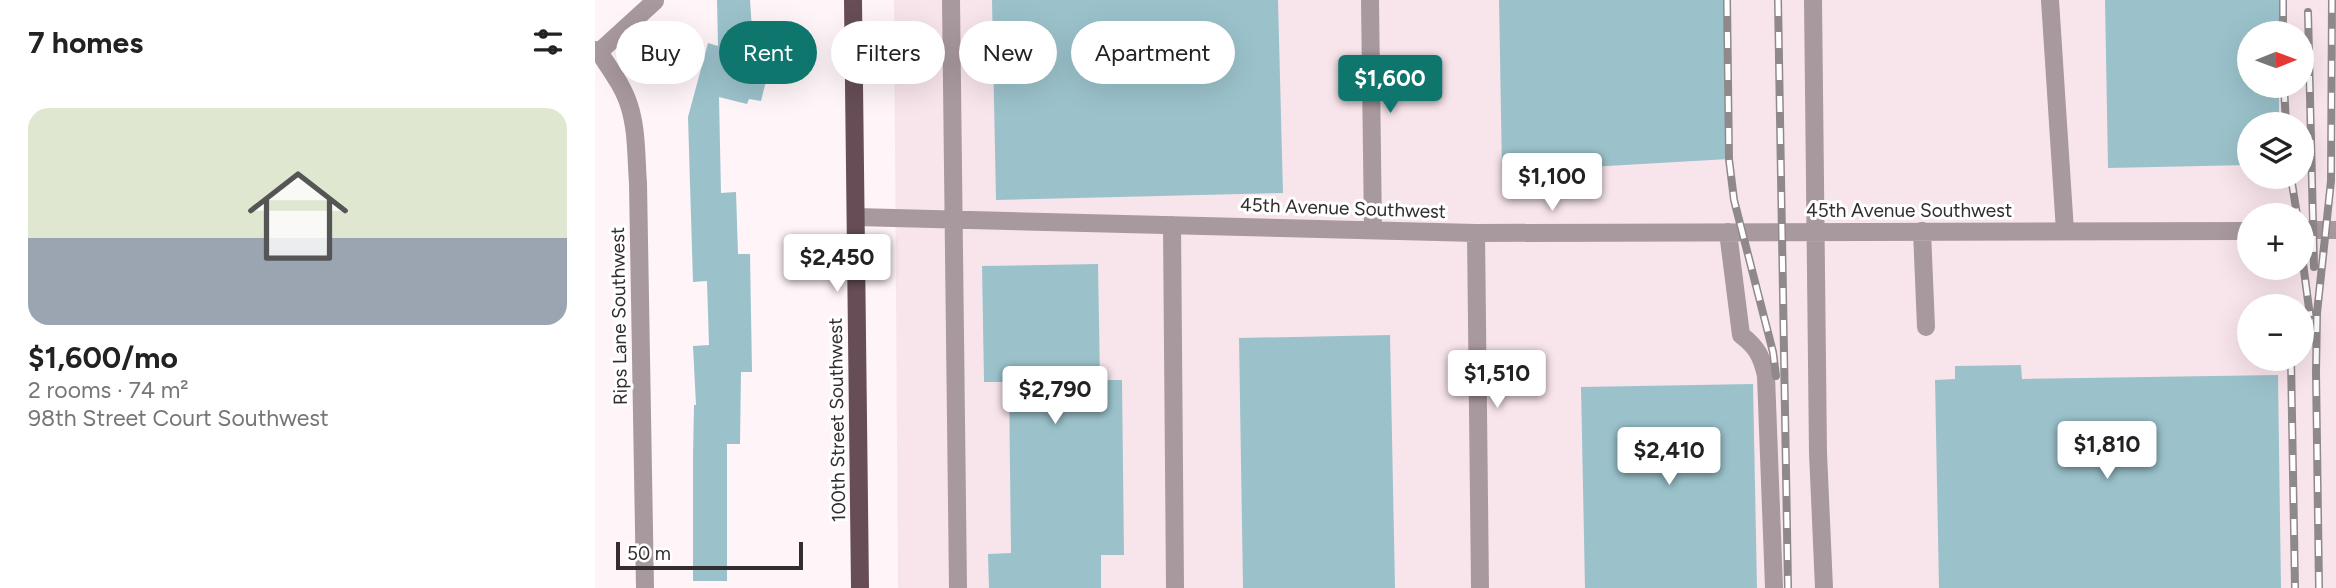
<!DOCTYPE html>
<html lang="en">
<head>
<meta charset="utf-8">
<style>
  :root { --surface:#fff; --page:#f6f6f6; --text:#222; --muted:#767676; --line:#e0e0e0; --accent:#0f766e }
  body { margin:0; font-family:Figtree,sans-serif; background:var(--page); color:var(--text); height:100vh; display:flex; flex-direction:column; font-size:26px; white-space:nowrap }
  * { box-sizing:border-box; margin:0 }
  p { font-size:23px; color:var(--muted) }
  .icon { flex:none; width:38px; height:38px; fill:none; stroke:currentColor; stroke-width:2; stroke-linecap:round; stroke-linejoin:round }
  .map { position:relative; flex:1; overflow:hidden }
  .sheet { display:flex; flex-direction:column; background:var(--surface); width:595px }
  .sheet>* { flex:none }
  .hud { position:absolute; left:21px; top:21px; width:665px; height:63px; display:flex; gap:14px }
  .needle { width:46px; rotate:89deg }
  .fabs { position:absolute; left:1642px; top:21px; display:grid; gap:14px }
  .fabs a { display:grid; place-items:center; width:77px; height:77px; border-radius:50%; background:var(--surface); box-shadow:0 7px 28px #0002; font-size:35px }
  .scale { position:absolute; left:21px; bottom:18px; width:187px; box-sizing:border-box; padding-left:7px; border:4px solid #322e2f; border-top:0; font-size:19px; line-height:24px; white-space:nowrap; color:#322e2f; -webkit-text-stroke:5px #fff; paint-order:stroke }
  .price { position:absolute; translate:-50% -60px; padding:0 16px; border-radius:7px; background:#fff; color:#222; font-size:23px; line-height:46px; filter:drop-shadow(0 2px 4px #0008) }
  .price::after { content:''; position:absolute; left:50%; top:42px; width:21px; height:16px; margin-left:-10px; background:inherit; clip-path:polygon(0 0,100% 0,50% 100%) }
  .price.active { background:var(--accent); color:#fff }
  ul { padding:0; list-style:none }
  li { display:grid; align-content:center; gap:14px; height:371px; padding:0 28px }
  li+li { border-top:2px solid var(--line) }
  li span { display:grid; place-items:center; height:217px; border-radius:21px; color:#555 }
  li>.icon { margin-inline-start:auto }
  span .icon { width:126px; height:126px; fill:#fffc; stroke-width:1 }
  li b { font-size:30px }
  h2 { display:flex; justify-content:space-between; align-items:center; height:84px; padding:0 28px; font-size:30px }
  .pill { padding:0 24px; border-radius:32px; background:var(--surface); box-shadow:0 7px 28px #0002; font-size:24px; line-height:63px }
  .pill.active { background:var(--accent); color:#fff }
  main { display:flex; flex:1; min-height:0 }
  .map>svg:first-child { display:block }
  .built { fill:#f8e5eb; fill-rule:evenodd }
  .building { fill:#9bc2cb }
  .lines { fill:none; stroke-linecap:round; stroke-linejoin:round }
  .minor { stroke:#a8999e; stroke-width:18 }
  .major { stroke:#664d56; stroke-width:18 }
  .rail-casing { stroke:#90898b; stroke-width:8 }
  .rail { stroke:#fff; stroke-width:5; stroke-dasharray:16; stroke-linecap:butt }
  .labels { text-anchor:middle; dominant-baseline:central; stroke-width:6; stroke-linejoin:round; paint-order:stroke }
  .street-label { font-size:19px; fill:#322e2f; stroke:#fff }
</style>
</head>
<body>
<main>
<section class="sheet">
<h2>7 homes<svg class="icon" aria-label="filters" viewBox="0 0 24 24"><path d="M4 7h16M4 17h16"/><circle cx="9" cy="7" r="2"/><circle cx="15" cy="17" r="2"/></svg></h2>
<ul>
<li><span style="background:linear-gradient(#dfe7d0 60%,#9aa5b1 0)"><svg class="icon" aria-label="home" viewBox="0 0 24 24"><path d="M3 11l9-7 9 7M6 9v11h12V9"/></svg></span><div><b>$1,600/mo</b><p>2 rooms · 74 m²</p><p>98th Street Court Southwest</p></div></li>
</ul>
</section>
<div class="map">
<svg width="1741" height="588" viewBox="0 0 1741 588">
  <rect width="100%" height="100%" fill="#fff4f8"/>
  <!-- built -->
  <path class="built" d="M299,0h1442v588h-1438zM1654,33h52v53h-52zM1654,124h52v53h-52zM1654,215h52v53h-52zM1654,306h52v53h-52z"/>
  <!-- building -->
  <path class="building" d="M122,0h33l2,29h-6l-10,40 31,8 -6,24 -12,-2 -2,5 -28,-7 2,96 15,-1 2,62h12l2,118h-11l-1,72h-13v137h-34v-125l1,-51h2l-3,-59 16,-1 -2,-64 -14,1 -5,-165 20,-74 10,3z
    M397,0h286l5,193 -287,7z
    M904,0h228l2,159 -227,13z
    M1510,0h174v33h-30v53h30v38h-30v41l-141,3z
    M503,264l2,116h22l2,175h-23v33h-112l-1,-34 23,-1 -2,-171h-25l-2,-116z
    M795,335l5,253h-152l-4,-250z
    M1426,365l1,14 256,-4 3,213h-342l-4,-208 20,-1v-13z
    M1158,384l4,204h-172l-4,-201z"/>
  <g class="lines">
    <!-- minor -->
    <path class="minor" d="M356,0l7,588
      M775,0l3,230
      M1218,0l5,453 6,135
      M1455,0l15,231
      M0,50l4,2c11,17 24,34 30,53 8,24 7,52 9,78l7,405
      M4,52l56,-51
      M261,217l620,16 773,-2
      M577,225l3,363
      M1706,230h35
      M1327,231l4,96
      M1133,232l13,103c16,12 21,22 25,41l8,212
      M881,233l4,355"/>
    <!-- major -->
    <path class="major" d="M258,0l7,588"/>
    <defs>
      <path id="rail" d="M1132,0l2,159 5,41 39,152 3,24
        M1183,0l10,588
        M1688,0v33
        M1713,12l6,255
        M1689,86l2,38
        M1696,177l6,38
        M1706,248l9,68
        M1696,359l4,229
        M1724,588l-3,-216 1,-59 14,-132 1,-181"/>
    </defs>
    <!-- rail casing -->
    <use href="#rail" class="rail-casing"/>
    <!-- rail -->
    <use href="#rail" class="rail"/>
  </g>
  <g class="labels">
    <!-- street labels -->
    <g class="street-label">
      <text transform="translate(748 208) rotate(2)">45th Avenue Southwest</text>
      <text x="1314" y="210">45th Avenue Southwest</text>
      <text transform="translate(24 316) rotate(-91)">Rips Lane Southwest</text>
      <text transform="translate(242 420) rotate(-91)">100th Street Southwest</text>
    </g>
  </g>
</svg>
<div class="fabs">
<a><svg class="needle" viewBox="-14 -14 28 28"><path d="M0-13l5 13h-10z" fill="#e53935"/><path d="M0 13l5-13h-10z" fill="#767676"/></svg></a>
<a><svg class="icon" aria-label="layers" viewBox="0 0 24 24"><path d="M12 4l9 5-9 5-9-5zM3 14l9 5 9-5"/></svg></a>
<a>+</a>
<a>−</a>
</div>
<div class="scale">50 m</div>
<b class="price active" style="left:795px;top:115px">$1,600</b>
<b class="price" style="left:957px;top:213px">$1,100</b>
<b class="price" style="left:242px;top:294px">$2,450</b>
<b class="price" style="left:902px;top:410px">$1,510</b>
<b class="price" style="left:460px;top:426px">$2,790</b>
<b class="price" style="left:1512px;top:481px">$1,810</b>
<b class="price" style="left:1074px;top:487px">$2,410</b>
<div class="hud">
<a class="pill">Buy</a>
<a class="pill active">Rent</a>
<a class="pill">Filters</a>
<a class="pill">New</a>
<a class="pill">Apartment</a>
</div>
</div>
</main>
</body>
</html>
